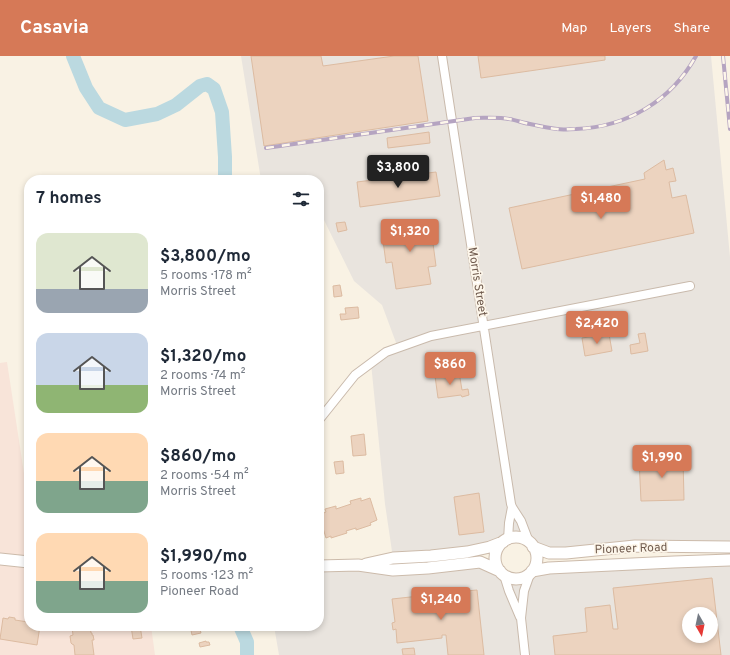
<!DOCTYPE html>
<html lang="en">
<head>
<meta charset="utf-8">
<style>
  :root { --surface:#fff; --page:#f2f2f3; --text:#1f2937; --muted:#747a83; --accent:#d67957 }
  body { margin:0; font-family:Overpass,sans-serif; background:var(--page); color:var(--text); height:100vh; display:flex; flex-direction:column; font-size:15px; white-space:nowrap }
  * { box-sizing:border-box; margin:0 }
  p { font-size:13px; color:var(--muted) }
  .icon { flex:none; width:22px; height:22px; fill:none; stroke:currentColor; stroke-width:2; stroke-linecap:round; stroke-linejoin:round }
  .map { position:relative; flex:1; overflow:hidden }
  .side { position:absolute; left:24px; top:119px; width:300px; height:456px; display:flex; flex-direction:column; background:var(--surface); border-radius:16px; box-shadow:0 2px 6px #0003 }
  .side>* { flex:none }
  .needle { width:26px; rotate:171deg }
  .fabs { position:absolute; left:682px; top:551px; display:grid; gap:8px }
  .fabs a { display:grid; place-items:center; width:36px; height:36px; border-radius:50%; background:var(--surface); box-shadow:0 2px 6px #0003; font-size:20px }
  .price { position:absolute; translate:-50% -34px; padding:0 9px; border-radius:4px; background:var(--accent); color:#fff; font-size:13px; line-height:26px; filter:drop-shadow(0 1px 2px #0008) }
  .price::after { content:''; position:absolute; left:50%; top:24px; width:12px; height:9px; margin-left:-6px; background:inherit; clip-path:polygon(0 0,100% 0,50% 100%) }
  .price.current { background:#222; color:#fff }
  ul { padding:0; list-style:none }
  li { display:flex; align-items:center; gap:12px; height:100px; padding:0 12px }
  li span { display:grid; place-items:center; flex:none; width:112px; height:80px; border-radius:12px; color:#555 }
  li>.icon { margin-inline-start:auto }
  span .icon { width:48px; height:48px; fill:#fffc; stroke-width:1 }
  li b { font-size:17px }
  h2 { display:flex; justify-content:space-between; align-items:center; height:48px; padding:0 12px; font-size:17px }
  header { display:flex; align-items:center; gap:24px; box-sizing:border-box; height:56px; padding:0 20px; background:var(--accent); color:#fff }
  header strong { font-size:19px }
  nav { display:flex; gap:22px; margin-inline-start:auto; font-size:14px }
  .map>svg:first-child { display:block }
  .commercial { fill:#f8e4d9 }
  .industrial { fill:#e9e4de; fill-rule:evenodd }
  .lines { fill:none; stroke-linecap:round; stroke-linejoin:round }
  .river { stroke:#bbd9e0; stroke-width:14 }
  .building { fill:#ecd3bf; stroke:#dcbba1; fill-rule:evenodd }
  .street-casing { stroke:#c9baac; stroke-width:10 }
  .secondary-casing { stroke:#ccbbab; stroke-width:13 }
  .street { stroke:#fff; stroke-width:8 }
  .secondary { stroke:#fff; stroke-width:11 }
  .rail-casing { stroke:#b5a4c1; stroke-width:4 }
  .rail { stroke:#fdf6ea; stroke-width:2.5; stroke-dasharray:8; stroke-linecap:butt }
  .labels { text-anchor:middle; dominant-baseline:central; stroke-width:3.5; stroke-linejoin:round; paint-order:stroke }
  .street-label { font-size:12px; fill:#6f5a4d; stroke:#fdf6ea }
</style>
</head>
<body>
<header>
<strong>Casavia</strong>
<nav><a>Map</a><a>Layers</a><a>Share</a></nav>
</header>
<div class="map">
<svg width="730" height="599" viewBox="0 0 730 599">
  <rect width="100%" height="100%" fill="#f9f2e4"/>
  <!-- commercial -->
  <path class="commercial" d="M7,306l22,144v120h122l4,29h-155v-292z"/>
  <!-- industrial -->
  <path class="industrial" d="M241,0h470l19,201v290l-164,6 -45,-15h-8l-10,4 -110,16 -8,-54 -14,-141 27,-15 -16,-43 -28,-24 -31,-63 -4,1v-39h-58z
    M730,504v95h-451l-5,-29h45v-60l161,-4 28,15 5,2h7l5,-2 5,-3zM689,558h22v22h-22z"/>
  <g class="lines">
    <!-- river -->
    <path class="river" d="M73,0l13,32 13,20 26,12 32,-6 19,-9 24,-19 7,-2 7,5 8,23 3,45v23
      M240,570l7,16v13"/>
  </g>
  <!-- building -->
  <path class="building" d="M251,0h70l2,10 71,-10h24l10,65 -164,25z
    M478,0h127v4l-124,18z
    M429,76l1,11 -42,5 -1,-10z
    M664,104l2,10 7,-2 3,13 -7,1 3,16 14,-3 8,38 -172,36 -13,-61 136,-29 -1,-6z
    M436,116l4,24 -80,11 -3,-25z
    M430,165l6,45 -8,1 3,17 -35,5 -4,-27 -6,1 -4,-30 8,-1 -1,-6z
    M345,166l2,8 -9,2 -2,-9z
    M340,229l2,11 -8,1 -1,-11z
    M358,251l1,11 -18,2 -1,-6h6l-1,-6z
    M645,277l3,18 -17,3 -1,-9 10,-2 -2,-9z
    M609,278l3,17 -27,5 -3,-18z
    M459,316l3,18 6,-1 1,6 -7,2 -1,-2 -23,3 -3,-22z
    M364,378l2,21 -13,1 -2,-20z
    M683,402l1,42 -43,1 -2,-42z
    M343,405l1,12 -8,1 -2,-12z
    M479,437l5,39 -25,3 -5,-38z
    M361,442v3l9,-3 7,22 -7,3 1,2 -15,5v-2l-10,3 1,2 -16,5v-2l-5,2 -7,-23 7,-3 -1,-3 11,-3v3l15,-5 -1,-3z
    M712,522l9,77h-166l-2,-19 34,-4 -2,-24 25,-3 3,24h5l-5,-41zM689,558h22v22h-22z
    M477,534l7,65h-36l-2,-20h-4v3l-45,5 -1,-14 -3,1 -1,-7 3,-1 -3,-23 46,-5v2l6,-1v-2z
    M9,561l6,1v2l13,2 1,-2v6h11l-3,19 -37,-6 3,-21 5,1z
    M81,570h9l1,7h1v2h1l1,5h-2l2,15h-19l-1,-10 -2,-1 -1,-1 -1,-7 3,-1 -1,-8z
    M131,570h9l2,12 -9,1z
    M190,570h9l2,7 -9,2z
    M206,585v1h3l1,3 -10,2 -1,-4z
    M414,592l1,7h-12l-1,-6z"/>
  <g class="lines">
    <defs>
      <path id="street" d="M442,0l69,448 1,3 9,14 8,21
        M319,364l36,-45 31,-23 45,-16 259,-50
        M508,484l1,-17 3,-16
        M504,519l5,16 11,26
        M525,599l-4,-37 3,-27 6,-17"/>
      <path id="secondary" d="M495 502a21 21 0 1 1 42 0a21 21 0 1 1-42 0Z
        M533,491l16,6h17l69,-7 95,1
        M0,503l29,3
        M366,508l27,-6 38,-2 36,-4 23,-5 13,-5
        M319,510l39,-1 35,5 35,-2 52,-6 20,9
        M532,515l17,-3 125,-6 56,-2"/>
    </defs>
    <!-- street casing -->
    <use href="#street" class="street-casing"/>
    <!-- secondary casing -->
    <use href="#secondary" class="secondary-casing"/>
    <!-- street -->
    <use href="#street" class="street"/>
    <!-- secondary -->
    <use href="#secondary" class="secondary"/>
    <defs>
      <path id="rail" d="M723,0l7,73
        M266,92l209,-30c12,0 23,-1 34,1 7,1 14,4 21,5 9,2 18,4 27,5 6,1 13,0 19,0 51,-2 95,-28 120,-73"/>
    </defs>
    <!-- rail casing -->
    <use href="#rail" class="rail-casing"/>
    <!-- rail -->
    <use href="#rail" class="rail"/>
  </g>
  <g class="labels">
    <!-- street labels -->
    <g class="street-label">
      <text transform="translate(477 226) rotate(81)">Morris Street</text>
      <text transform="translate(631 493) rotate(-2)">Pioneer Road</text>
    </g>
  </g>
</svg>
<div class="fabs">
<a><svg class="needle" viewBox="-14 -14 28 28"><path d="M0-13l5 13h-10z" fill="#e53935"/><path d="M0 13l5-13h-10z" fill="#747a83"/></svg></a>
</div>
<b class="price current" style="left:398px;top:133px">$3,800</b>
<b class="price" style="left:601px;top:164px">$1,480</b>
<b class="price" style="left:410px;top:197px">$1,320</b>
<b class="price" style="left:597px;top:289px">$2,420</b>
<b class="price" style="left:450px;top:330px">$860</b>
<b class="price" style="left:662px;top:423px">$1,990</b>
<b class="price" style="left:441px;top:565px">$1,240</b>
<section class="side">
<h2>7 homes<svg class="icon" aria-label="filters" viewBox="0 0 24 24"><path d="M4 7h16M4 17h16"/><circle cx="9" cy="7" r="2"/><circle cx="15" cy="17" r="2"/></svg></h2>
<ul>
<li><span style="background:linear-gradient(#dfe7d0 70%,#9aa5b1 0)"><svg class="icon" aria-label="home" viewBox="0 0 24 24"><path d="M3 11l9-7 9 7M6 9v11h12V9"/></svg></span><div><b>$3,800/mo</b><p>5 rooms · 178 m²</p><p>Morris Street</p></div></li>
<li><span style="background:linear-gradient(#c9d6e8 65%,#8fb573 0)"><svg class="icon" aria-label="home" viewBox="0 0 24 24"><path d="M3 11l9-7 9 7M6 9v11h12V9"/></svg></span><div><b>$1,320/mo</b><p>2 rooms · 74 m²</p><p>Morris Street</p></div></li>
<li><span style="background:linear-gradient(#ffd9b3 60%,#7fa58c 0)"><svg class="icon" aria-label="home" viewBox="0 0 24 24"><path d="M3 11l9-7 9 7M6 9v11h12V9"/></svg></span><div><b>$860/mo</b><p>2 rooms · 54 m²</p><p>Morris Street</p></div></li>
<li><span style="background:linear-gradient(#ffd9b3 60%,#7fa58c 0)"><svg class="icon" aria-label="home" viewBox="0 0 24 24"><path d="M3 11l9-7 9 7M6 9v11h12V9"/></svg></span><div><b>$1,990/mo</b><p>5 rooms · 123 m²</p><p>Pioneer Road</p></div></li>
</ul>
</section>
</div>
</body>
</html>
